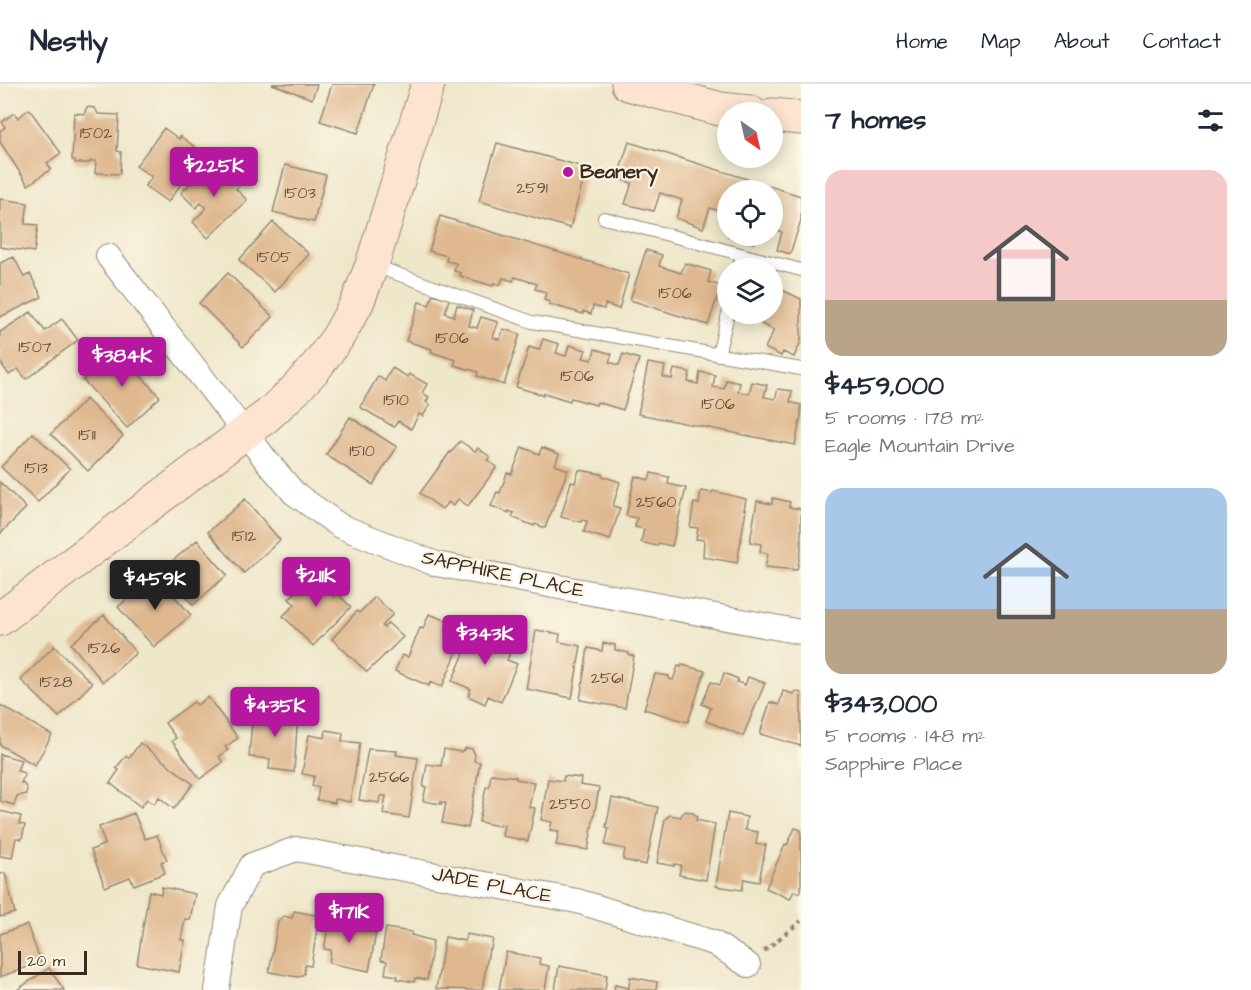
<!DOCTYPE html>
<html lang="en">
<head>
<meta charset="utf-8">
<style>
  :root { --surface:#fff; --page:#f6f6f7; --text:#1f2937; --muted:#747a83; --line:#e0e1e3; --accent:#b5179e }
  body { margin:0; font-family:"Architects Daughter",sans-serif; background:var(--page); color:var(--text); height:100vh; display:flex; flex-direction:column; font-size:22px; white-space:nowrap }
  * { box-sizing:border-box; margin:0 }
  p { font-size:20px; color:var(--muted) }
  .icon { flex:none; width:33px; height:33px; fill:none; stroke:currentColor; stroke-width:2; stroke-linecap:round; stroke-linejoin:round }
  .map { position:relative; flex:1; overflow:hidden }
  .panel { display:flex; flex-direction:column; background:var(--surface); width:450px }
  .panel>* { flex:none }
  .needle { width:39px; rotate:146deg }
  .tools { position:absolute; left:717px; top:18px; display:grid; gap:12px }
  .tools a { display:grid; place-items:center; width:66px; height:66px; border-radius:50%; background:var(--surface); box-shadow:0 3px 15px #0003; font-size:30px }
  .scale { position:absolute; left:18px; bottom:15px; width:69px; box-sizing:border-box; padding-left:6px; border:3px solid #3b2a1e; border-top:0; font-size:16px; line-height:21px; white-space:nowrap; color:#3b2a1e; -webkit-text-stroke:4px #fcf5e5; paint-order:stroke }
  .price { position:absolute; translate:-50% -51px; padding:0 14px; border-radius:6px; background:var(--accent); color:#fff; font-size:20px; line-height:39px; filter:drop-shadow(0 2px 3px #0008) }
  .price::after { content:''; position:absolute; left:50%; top:36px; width:18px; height:14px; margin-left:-9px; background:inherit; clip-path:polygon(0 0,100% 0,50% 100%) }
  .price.active { background:#222; color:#fff }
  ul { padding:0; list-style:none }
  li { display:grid; align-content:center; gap:12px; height:318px; padding:0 24px }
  li span { display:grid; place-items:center; height:186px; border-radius:18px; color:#555 }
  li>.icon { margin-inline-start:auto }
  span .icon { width:108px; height:108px; fill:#fffc; stroke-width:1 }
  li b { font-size:26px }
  h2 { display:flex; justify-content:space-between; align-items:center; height:72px; padding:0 24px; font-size:26px }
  header { display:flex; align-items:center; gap:36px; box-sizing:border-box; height:84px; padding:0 30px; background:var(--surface); border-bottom:2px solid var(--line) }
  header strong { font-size:28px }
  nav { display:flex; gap:33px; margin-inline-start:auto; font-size:21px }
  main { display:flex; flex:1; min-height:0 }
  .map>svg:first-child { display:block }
  .building { fill:#dfb88f }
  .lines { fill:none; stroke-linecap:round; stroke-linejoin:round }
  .lane-casing { stroke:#948874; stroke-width:14 }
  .street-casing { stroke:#948874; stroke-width:26 }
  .secondary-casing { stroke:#948874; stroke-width:35 }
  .path { stroke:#948874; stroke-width:4; stroke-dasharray:4.5 4.5; stroke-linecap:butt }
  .lane { stroke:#fff; stroke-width:12 }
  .street { stroke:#fff; stroke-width:24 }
  .secondary { stroke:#fde4d1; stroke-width:33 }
  .poi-dot { fill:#b5179e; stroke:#fcf5e5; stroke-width:2 }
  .labels { text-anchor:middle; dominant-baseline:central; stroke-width:4.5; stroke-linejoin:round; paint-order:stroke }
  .number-label { font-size:16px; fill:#644e3a }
  .poi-label { font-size:20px; font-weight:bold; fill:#3b2a1e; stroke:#fcf5e5; text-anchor:start }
  .street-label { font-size:20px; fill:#3b2a1e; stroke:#fcf5e5 }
</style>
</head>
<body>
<header>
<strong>Nestly</strong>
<nav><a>Home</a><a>Map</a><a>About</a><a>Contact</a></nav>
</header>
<main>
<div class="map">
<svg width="801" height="906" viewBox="0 0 801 906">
  <rect width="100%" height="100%" fill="#fcf5e5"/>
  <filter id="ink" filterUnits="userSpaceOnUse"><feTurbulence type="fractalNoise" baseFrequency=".0167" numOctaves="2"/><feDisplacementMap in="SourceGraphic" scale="12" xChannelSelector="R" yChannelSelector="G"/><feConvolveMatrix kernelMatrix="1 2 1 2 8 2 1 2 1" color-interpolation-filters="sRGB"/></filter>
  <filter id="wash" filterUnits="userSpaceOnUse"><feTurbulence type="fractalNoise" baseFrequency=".008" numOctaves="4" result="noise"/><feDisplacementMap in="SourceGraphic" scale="24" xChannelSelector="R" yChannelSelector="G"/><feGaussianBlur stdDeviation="1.35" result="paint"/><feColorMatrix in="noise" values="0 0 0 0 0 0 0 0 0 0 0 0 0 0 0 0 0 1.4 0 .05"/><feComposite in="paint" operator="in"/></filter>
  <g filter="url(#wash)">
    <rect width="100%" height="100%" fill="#eee7ca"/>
    <g id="blocks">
      <!-- building -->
      <path class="building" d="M272,0h45l-5,15z
        M332,0h42l-16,49 -38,-12z
        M87,23l8,1 3,6 21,1 -2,36 4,1 -1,22 -25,-1 1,-12h-6v2h-15v-3h-3l2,-47 10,1z
        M29,25l32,44 -14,10 4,6 -23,16 -28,-43v-11l5,-4 -3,-5 12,-9 4,5z
        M164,44l15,11 1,-3 19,14 -19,27 4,3 -16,22 -23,-16 7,-9 -16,-11z
        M629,58l172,54v24l-11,34 -13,-4 5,-18 -10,-3v-39h-44v24l-18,-6 -7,20 -27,-10 6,-18 -22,-7 -6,18 -29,-7 7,-21 -15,-4z
        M497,59l90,25 -17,60 -91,-27z
        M209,78l14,14 6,-5 12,13 -5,5 11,11 -39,38 -15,-16 13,-14 -5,-5 -5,5 -15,-15 14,-14 -2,-2z
        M285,81l41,10 -12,47 -41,-10z
        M0,115l28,4 -3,21 13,1 -4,27 -34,-5z
        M440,132l189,58 -10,35 -14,-5 -1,5 -11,-3 -2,8 -8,-3v3l-34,-10 1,-2 -6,-2 2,-8 -11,-3 2,-5 -22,-7 -2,4 -10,-3 -3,7 -6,-2 -1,3 -33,-10 1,-3 -7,-2 2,-8 -10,-2 1,-5 -18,-5z
        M273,138l36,32 -34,38 -36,-32z
        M727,152h29l-2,7z
        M646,166l16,5 -3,11 22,7 4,-10 26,8 -3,11 13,4 -13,39 -78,-25z
        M14,173l10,20 6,-3 12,23 -42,20v-54z
        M228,189l45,44 -30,30 -44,-44z
        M778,204l23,11v42l-7,16 -11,-5 -2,4 -16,-8 9,-18 -13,-6 5,-10h6v-14z
        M433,210l16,5 -4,14 9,3 3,-11 16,5 -4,16 8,2 4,-11 17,5 -5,15 7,3 3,-11 17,5 -16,51 -27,-9 1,-4 -24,-7 2,-5 -25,-8 1,-3 -26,-8 13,-39 10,3z
        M31,228l14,19 17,-12 16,21 -52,39 -8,-10 -9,6 -9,-13v-30z
        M543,255l16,5 -3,9 10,3 3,-11 17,5 -3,8 9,2 3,-11 17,5 -3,8 10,3 4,-11 16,5 -16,51 -26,-8 -1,3 -25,-7 -1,3 -26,-8 -1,2 -27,-8 13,-40 10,3z
        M117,265l43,48 -33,31 -44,-48z
        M648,279l17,3 -2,11 9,2 2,-10 16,3 -2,10 10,2 2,-12 15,3 -2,12 11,2 2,-9 14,3 -2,9 11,2 3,-12 15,3 -3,12 11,2 3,-10 14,2 -2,11 11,3v11l-6,29 -157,-31z
        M392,284l16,9 1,-3 18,10 -5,9 7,4 -3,5 4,3 -7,11 -4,-2 -8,15 -13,-8 -4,6 -34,-20 18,-31 7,5z
        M86,315l37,37 -35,35 -37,-37z
        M350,333l47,30 -24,38 -47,-30z
        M33,349l37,36 -32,33 -37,-35z
        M460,357l15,10 3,-3 12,9 -3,3 10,7 -29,39 -10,-7 -5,7 -5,-4 -6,7 -22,-16 30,-41 1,1z
        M522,363l17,7 3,-7 17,7 -4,11 13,5 -23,58 -10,-4 -1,2 -22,-9 2,-4 -5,-2v2l-18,-7 6,-14 3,1 7,-20 5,1z
        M579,386l23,4v2l18,6 -7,24 7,2 -10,32 -26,-8 3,-11 -5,-1 -1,2 -20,-5 10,-35 4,1z
        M651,389l18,4 -1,7 18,4 -14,58 -14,-3 -1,3 -16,-4 3,-13 -9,-2 2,-9 -11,-2 9,-40 14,4z
        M0,398l26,26 -26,26z
        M701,407l11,2 1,-2 33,8 -2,11h2l-9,53 -34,-6 1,-17 -8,-1 2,-11 -8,-1 4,-24 5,1z
        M773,414l17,4 -1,5 12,2v42l-4,19 -32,-3 3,-13 -8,-2 1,-8 -11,-2 7,-41 15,3z
        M245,415l35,41 -36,33 -36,-41z
        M197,456l30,35 -34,30 -30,-36z
        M320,487l17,16 -6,7 3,3 3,-4 14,14 -38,39 -30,-30 12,-12 -6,-5 17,-18 2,2z
        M155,490l36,41 -37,32 -36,-40z
        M375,513l18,17 -11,12 2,2 4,-5 15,14 -36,35 -35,-33 25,-28 2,2z
        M429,530l21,8 -5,11 5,2 -2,5 12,5 -18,42 -12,-5 -1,4 -34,-15 7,-16 6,2 12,-29 3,1z
        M104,531l32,38 -33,29 -32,-38z
        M477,540l30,13 -5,12 8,4 -3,7 10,4 -16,38 -13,-6 -3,8 -17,-8 3,-7 -19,-8z
        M536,546l24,4 -1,8 22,4 -9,52 -46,-9z
        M603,559l12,2v5l14,3v2l5,1 -9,52 -45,-8 8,-52 14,3z
        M54,562l38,37 -33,34 -38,-37z
        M682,581l23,6 -17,51 -44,-13 11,-35 14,2v3l4,1 5,-14 3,1z
        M724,589l14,6 -1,3 8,3 3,-8 17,6 -22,53 -37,-15 5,-13 -9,-4 9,-22 9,3z
        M783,607l11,3 1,-3 6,2v53l-41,-12 10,-32 9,3z
        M208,613l30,41 -13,9 3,3 -9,7 4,5 -23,17 -28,-38 4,-3 -11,-15 29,-21 3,3z
        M0,621l52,30 -17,30 -35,-20z
        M269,622l9,1 2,4 18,2 -4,59 -25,-3 1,-10 -21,-2 4,-48 12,1z
        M326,646l17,3 -1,8 18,2 -10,59 -15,-3v4l-18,-3 2,-13 -7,-1 2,-10 -12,-2 7,-39 16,3z
        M140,659l53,41 -19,25 -15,-12 -5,7 -7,-5 -6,8 -31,-24 9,-13 -3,-2 10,-12 3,2z
        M466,664l6,1 3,5 -1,7 6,1 -12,66 -26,-5 4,-20 -5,-1v2l-18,-3 3,-14h-3l4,-23 14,2 3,-17 17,3z
        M368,665l29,2 -1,4 22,3 -9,60 -26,-4 3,-18h-6l-1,7 -20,-3z
        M0,670l21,6 -4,11 8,2 -4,10 3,1 3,5 -1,5 -9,2 -3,9 -14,-4z
        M491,690l25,3v2l18,3 -5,25 6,1 -7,33 -26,-5 2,-11 -5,-1v2l-20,-4 7,-35h3z
        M564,692l17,2 -1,7 19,3 -11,62 -32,-5 3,-14 -9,-1 2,-8 -11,-2 7,-41 15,2z
        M612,714l46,9 -12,58 -23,-5 2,-11 -20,-4 4,-17 -3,-1z
        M0,727l21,5 -2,8 6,1 -3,14 -6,-1 -4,20 -12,-2z
        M686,727l7,2 4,4 -1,3 19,4 -9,56 -27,-5 2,-10 -7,-1v2l-17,-3 8,-44 5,-4 11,2 1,-3z
        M134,729l11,26 12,-4 10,25 -6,2 4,11 -31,12 -4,-8 -25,10 -14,-37 14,-6 -6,-17z
        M728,729l19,4 -2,13 13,2 -2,12 10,1 -7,37 -15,-3 -2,11 -26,-4z
        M795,744l6,2v61l-1,2 -6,-2 -4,8 -24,-11 19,-44 2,1z
        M5,789l10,40 -15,4v-43z
        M162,803l33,7 -5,26 -5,-1 -4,21h4l-6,32 -42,-8 12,-73 12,3z
        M294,827l27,5 -2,7h-1l-7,43 -6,-1 -1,9 -6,3 -29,-5 9,-51 6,-5 8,2z
        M331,829l17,3 -2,9h3l1,-2 13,3 -1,4 14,3 -7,38 -40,-8 2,-13 -7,-1z
        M27,841l14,37 -41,15v-43z
        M386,844l26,4 -1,3 22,6 -6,39 -12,-2 -1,4 -17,-3 1,-3 -13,-2 2,-13 -6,-1z
        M466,850l27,5 -2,10h-2l-7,41 -46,-1 9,-52 20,4z
        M506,868l34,6 -1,6 10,2 -4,24h-46z
        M559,882l48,9 -2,15h-50z
        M49,884l15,22h-47z
        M630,893l27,5 -1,8h-42l1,-5 14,3z"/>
    </g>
  </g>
  <g filter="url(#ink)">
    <use href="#blocks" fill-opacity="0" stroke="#948874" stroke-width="1.5"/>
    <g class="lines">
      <defs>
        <path id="lane" d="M604,134l197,52
          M372,181l160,57 269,47
          M739,184l3,-13
          M718,271l10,-41"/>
        <path id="street" d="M108,172l158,204 28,33 46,33 96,38 365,68
          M217,906l13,-84 22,-41 44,-16 281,52 137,42 34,22"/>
        <path id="secondary" d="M628,0l92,25 30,3
          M772,31l29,3
          M0,535l268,-204 27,-25 21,-23 22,-30 19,-34 15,-38 56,-181"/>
      </defs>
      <!-- lane casing -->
      <use href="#lane" class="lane-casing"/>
      <!-- street casing -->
      <use href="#street" class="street-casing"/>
      <!-- secondary casing -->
      <use href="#secondary" class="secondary-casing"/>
      <!-- path -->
      <path class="path" d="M764,867l37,-30"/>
      <!-- lane -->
      <use href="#lane" class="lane"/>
      <!-- street -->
      <use href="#street" class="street"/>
      <!-- secondary -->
      <use href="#secondary" class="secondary"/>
    </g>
  </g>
  <!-- markers -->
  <circle class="poi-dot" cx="568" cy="88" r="6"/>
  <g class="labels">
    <!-- number labels -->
    <g class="number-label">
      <text x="96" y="49">1502</text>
      <text x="532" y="104">2591</text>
      <text x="300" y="109">1503</text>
      <text x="274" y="173">1505</text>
      <text x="675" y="209">1506</text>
      <text x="452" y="254">1506</text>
      <text x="35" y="263">1507</text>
      <text x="577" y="292">1506</text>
      <text x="396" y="316">1510</text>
      <text x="718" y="320">1506</text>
      <text x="87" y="351">1511</text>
      <text x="362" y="367">1510</text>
      <text x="36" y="384">1513</text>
      <text x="656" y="418">2560</text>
      <text x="244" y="452">1512</text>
      <text x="104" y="564">1526</text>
      <text x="607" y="594">2561</text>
      <text x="56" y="598">1528</text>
      <text x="389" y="693">2566</text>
      <text x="570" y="720">2550</text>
    </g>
    <!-- poi labels -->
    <g class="poi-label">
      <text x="580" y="88">Beanery</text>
    </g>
    <!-- street labels -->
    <g class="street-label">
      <text transform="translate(503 490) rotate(12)">SAPPHIRE PLACE</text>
      <text transform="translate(492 801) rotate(11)">JADE PLACE</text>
    </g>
  </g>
</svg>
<div class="tools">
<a><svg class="needle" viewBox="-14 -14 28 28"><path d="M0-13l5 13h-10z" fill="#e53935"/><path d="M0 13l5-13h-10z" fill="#747a83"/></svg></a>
<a><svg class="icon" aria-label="locate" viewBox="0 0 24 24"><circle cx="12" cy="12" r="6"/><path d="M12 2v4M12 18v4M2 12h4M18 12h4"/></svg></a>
<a><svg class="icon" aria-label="layers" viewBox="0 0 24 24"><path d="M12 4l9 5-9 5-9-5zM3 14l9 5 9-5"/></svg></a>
</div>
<div class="scale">20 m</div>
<b class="price" style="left:214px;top:114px">$225K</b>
<b class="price" style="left:122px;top:304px">$384K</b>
<b class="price" style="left:316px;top:524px">$211K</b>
<b class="price active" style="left:155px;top:527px">$459K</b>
<b class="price" style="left:485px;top:582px">$343K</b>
<b class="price" style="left:275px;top:654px">$435K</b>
<b class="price" style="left:349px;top:860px">$171K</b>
</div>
<section class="panel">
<h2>7 homes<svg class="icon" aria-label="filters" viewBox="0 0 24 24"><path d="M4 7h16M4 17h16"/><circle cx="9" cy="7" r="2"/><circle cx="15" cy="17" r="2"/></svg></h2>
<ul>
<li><span style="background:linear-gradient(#f6c9c9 70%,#b9a48a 0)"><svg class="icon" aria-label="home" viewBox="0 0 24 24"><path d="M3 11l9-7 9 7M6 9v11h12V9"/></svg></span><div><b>$459,000</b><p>5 rooms · 178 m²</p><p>Eagle Mountain Drive</p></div></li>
<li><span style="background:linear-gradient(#a9c7e8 65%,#b9a48a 0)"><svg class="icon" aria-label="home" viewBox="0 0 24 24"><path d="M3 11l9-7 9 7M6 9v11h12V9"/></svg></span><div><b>$343,000</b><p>5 rooms · 148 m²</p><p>Sapphire Place</p></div></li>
</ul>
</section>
</main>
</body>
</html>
